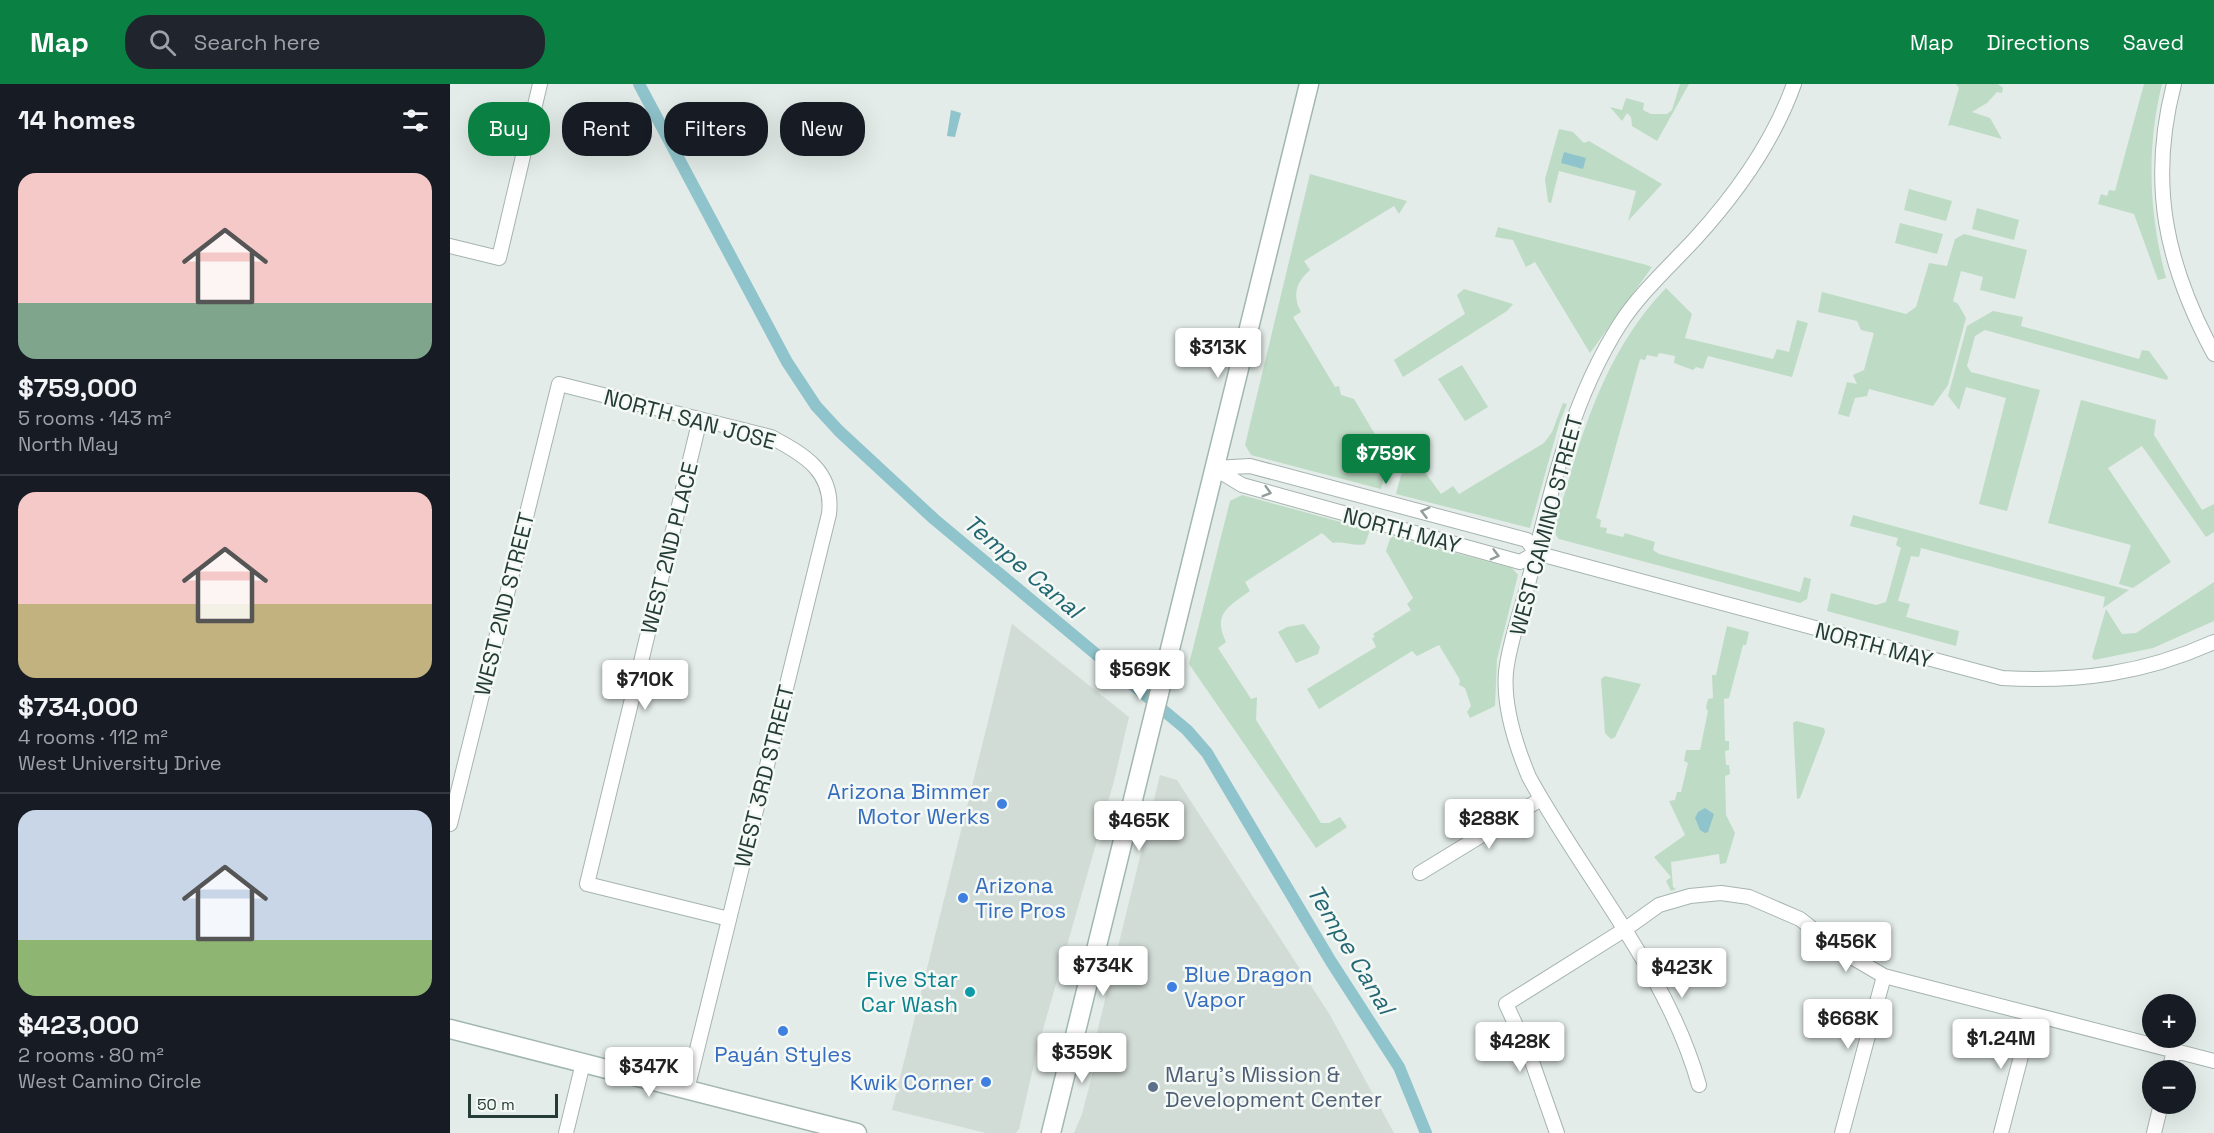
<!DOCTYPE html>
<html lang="en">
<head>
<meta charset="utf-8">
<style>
  :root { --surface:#171b24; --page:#20242c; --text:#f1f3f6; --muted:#9ea1a6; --line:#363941; --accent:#0b8043 }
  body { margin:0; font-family:"Space Grotesk",sans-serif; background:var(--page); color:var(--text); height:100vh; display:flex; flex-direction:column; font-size:22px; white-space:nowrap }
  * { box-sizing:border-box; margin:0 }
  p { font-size:20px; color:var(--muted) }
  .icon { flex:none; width:33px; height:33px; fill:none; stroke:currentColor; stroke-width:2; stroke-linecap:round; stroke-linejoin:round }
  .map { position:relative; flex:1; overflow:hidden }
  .side { display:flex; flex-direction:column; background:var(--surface); width:450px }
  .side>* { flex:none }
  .banner { position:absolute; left:18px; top:18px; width:570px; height:54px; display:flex; gap:12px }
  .controls { position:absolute; left:1692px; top:910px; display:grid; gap:12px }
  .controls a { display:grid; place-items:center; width:54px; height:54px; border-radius:50%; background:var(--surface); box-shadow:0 6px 24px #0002; font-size:30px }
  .scale { position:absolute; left:18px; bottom:15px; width:90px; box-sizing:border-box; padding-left:6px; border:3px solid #243c35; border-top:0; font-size:16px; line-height:21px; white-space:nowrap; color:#243c35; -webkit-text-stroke:4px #f4f9f6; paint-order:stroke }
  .price { position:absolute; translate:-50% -51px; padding:0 14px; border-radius:6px; background:#fff; color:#222; font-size:20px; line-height:39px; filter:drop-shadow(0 2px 3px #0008) }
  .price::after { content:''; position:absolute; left:50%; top:36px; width:18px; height:14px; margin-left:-9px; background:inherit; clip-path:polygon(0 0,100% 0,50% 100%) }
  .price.on { background:var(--accent); color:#fff }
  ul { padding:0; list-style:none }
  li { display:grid; align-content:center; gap:12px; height:318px; padding:0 18px }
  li+li { border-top:2px solid var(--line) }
  li span { display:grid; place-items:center; height:186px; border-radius:18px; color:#555 }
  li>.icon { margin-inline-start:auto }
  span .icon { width:108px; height:108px; fill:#fffc; stroke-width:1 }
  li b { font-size:26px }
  h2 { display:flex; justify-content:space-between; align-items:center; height:72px; padding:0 18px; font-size:26px }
  .tag { padding:0 21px; border-radius:24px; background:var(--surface); box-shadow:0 6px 24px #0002; font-size:21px; line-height:54px }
  .tag.on { background:var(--accent); color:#fff }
  header { display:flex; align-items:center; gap:36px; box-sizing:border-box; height:84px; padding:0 30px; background:var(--accent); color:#fff }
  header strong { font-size:28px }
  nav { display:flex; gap:33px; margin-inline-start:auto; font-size:21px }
  .search { width:420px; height:54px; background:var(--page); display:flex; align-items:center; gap:15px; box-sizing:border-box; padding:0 21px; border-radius:24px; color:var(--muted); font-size:22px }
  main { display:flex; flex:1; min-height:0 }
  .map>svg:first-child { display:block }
  .built { fill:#d2dcd7 }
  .green { fill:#bedbc5 }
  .water { fill:#90c4cc }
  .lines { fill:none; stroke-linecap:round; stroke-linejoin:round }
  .canal { stroke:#90c4cc; stroke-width:12 }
  .street-casing { stroke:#a6b4af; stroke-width:16 }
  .secondary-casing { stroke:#a2b7af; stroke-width:21 }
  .street { stroke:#fff; stroke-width:14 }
  .secondary { stroke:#fff; stroke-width:18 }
  .oneway { stroke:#929e9a }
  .shop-dot { fill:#3f7fe0; stroke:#f4f9f6; stroke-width:2 }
  .culture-dot { fill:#0f9aa8; stroke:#f4f9f6; stroke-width:2 }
  .service-dot { fill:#5c6f8a; stroke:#f4f9f6; stroke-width:2 }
  .labels { text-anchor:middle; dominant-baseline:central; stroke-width:5; stroke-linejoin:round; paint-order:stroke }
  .street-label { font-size:22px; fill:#243c35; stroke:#f4f9f6 }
  .shop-label { font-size:22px; fill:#366cbe; stroke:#f4f9f6; text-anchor:end }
  .culture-label { font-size:22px; fill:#0d838f; stroke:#f4f9f6; text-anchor:end }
  .service-label { font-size:22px; fill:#4e5e75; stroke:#f4f9f6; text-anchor:start }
  .water-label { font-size:24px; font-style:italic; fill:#236773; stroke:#f4f9f6 }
</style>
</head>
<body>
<header>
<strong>Map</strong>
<div class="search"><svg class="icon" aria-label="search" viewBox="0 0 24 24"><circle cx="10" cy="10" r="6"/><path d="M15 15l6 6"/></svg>Search here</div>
<nav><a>Map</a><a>Directions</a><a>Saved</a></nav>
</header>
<main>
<section class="side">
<h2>14 homes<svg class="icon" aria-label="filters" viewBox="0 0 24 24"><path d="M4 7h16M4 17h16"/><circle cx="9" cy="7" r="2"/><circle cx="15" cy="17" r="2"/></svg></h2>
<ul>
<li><span style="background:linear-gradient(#f6c9c9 70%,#7fa58c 0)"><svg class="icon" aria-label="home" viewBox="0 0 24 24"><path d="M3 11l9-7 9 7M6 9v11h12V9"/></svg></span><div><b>$759,000</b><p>5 rooms · 143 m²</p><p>North May</p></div></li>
<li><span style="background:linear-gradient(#f6c9c9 60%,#c2b280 0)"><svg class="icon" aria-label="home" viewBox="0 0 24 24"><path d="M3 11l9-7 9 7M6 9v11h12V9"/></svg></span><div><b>$734,000</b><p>4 rooms · 112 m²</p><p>West University Drive</p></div></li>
<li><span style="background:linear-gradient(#c9d6e8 70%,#8fb573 0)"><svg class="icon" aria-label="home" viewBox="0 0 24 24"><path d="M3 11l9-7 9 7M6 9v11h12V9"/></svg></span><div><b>$423,000</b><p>2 rooms · 80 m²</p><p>West Camino Circle</p></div></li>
</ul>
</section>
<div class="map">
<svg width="1764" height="1049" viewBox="0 0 1764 1049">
  <rect width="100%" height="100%" fill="#e3ece8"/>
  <!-- built -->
  <path class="built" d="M562,540l117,93 -15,64 -76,266 -19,82 -3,4h-30l-94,-23z
    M710,691l17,5 153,235 64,118h-320l8,-19 11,-42v-23z"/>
  <!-- green -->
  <path class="green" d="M1230,0h9l-32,57 -25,-15 -1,-9 -4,-4 -5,8 -12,-14 12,3 4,-12 18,5 -1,7 8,4h16l5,-4z
    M1506,0h42l5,4 -1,5 -5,-1 -10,11 -15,9 18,6 12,21 -51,-14 -3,1 11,-38z
    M1694,0h18c-16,65 -13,130 4,194l-8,2 -24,-66 -36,-10 3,-10 6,2 2,-6 6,1z
    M1109,45l14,3 11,11 5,-2 73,43 -34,37 8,-30 -77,-20 -8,32 -3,-1 -3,-23z
    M860,90l97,27 -8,13 -5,-8 -90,55 6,9c-14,12 -18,26 -9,42l-8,5 42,70 4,-1 2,9 13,4 35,59 -8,31 -130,-34 -6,-10z
    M1459,105l43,12 -6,20 -42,-11z
    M1527,124l42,12 -5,20 -42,-11z
    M1450,139l43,11 -6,20 -42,-11z
    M1048,143l145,37 9,3 -62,86 -55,-91 -9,5 -13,-27 -18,-3z
    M1514,150l63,16 -12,49 -35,-9 3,-13 -22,-6 -8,30 5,3 8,14 -18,67 -15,21 -64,-17 -2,7 -12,2 -6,19 -11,-3 9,-32 10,2 -4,-9 11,-5 10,-37 -13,-3 -4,-9 -39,-9 4,-20 84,22 10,-7 13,-44 18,3 8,-27z
    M1216,204l26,26 -7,24 88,21 4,-10 12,3 8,-32 11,3 -16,54 -84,-21 -5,13 -7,-2 -3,3 -19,-7 1,-7 -16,-3 -2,4 -10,-2 -2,5 -5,-1 -44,159 5,2 -1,7 7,1 -1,5 17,4 2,-4 30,9 -2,8 6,4 141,38 4,-15 7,2 -4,20 -7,4 -241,-64 -3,-4c-2,-15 7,-34 11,-49 20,-72 46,-143 99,-198z
    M1014,205l49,15 -6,7 -104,66 -9,-17 71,-46 -8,-19z
    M1543,227l30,6 -2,9 118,33 3,-9 7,1 19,26 -1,3 -182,-50 -10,6 -8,30 4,6 69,18 -33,121 -28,-7 27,-106 -40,-11 -7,23 -11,-14 19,-70z
    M1012,281l26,42 -23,14 -27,-42z
    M1631,316l75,20 -2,15 48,75 12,-6v28l-8,5 -64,-91 -34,22 63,94 -38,26 -14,-4 12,-39 -83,-22z
    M1113,319l4,1 -8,20 -29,104 -134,-34 12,-45 33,45 12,-8 6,8 85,-51 8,-11z
    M792,411l128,35 -5,14c-10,3 -20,-3 -32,-1l-11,-10 -77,49 5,9c-21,15 -38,23 -24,51l-8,6 33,51 6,-2 -1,23 65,103h8l11,-6 7,10 -31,21 -127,-184 41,-163z
    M1403,431l276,75 -26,18 2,-11 -184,-49 -2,9 -8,-1 -13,45 12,3 -4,13 53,14 -3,15 -129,-35 4,-18 45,12 10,-3 15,-54 -5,-3 2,-7 -48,-12z
    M941,452l121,32 6,7 -21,84 -2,47 -25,12 -3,-6 4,-6 -6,-18 -6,-3 1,-5 -21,-35 -22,11 -5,-5 -93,58 -12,-20 69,-42 -4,-9 3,-1 -2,-3 38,-24 -4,-6 6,-6 -27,-47z
    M1764,498v39l-61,27 -59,12 -2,-3 14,-48 16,25 14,-1z
    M854,540l16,23 -2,7 -22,9 -18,-31 9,-5z
    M1277,542l22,6 -3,13h-3l-14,53 -5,1 1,42h4v9l-4,1 1,14h3l1,9 -5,2 1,39 9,18 -9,30 -6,1 -1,-10 -48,8 2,25 3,2 -5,2 -5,-10 5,-4 -17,-20 31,-22 -16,-34 6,-1 2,-8h4l7,-29 -4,-2 2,-11h14l8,-39 -2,-3 2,-9 5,-1 -1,-23h4z
    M1155,592l36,8 -26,53 -4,2 -6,-6 -4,-54z
    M1346,637l28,7 1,4 -25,66 -3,1 -4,-76z"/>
  <!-- water -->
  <path class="water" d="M501,26l10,3 -6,24 -8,-1z
    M1114,68l22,6 -3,11 -22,-6z
    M1255,724l9,6 -6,18 -3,1 -5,-3 -5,-12 3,-6z"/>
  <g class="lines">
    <!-- canal -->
    <path class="canal" d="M189,0l148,278 29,44 23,25 95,88 253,211 20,23 123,207 69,107 27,66"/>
    <defs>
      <path id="street" d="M1724,0c-26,100 -8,181 40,270
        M0,162l49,12 41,-174
        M250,335l-113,465 142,35
        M764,384l36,-2 277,74 9,13 466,125c77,4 141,-4 212,-36
        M764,384l28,17 278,77 16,-9
        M0,740l109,-440 212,53c34,18 63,35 58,77l-142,576
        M970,789l121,-74
        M1719,987l5,-20
        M1249,1001c-32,-114 -114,-206 -170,-308 -13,-31 -26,-71 -23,-105 3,-29 15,-60 22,-88 22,-89 42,-182 92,-260 20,-31 49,-57 75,-85 42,-46 78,-96 99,-155
        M116,1049l17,-70
        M1107,1049l-27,-77 -24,-52 118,-74 35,-25 31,-9 31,-3 28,4 51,22 38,30 46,27 330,85
        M1392,1049l42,-157
        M1551,1049l31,-119
        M1704,1049l7,-29"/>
      <path id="secondary" d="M0,945l407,104
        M601,1049l258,-1049"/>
    </defs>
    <!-- street casing -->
    <use href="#street" class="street-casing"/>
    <!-- secondary casing -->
    <use href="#secondary" class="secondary-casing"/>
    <!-- street -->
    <use href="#street" class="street"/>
    <!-- secondary -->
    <use href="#secondary" class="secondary"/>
  </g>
  <!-- one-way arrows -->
  <defs><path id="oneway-chevron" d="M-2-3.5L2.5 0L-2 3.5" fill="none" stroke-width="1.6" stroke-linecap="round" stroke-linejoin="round" transform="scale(1.5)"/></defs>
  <g class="oneway">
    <use href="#oneway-chevron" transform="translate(817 408) rotate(16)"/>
    <use href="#oneway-chevron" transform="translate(975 428) rotate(-165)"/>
    <use href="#oneway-chevron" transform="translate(1045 471) rotate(15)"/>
  </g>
  <!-- markers -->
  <g class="shop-dot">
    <circle cx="552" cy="720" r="6"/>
    <circle cx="513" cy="814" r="6"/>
    <circle cx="722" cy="903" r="6"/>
    <circle cx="333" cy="947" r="6"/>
    <circle cx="536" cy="998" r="6"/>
  </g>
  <circle class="culture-dot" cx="520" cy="908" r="6"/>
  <circle class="service-dot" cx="703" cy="1003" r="6"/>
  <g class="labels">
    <!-- street labels -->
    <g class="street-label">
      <text transform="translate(240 335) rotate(15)">NORTH SAN JOSE</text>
      <text transform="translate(1096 441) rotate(-75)">WEST CAMINO STREET</text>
      <text transform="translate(952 446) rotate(15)">NORTH MAY</text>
      <text transform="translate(219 464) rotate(-76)">WEST 2ND PLACE</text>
      <text transform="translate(54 520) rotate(-76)">WEST 2ND STREET</text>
      <text transform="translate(1424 561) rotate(15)">NORTH MAY</text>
      <text transform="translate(314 692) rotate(-76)">WEST 3RD STREET</text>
    </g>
    <!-- shop labels -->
    <g class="shop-label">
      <text x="540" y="707">Arizona Bimmer<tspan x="540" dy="25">Motor Werks</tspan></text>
      <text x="525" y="801" text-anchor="start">Arizona<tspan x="525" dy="25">Tire Pros</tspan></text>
      <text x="734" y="890" text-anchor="start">Blue Dragon<tspan x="734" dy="25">Vapor</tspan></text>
      <text x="333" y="970" text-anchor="middle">Payán Styles</text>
      <text x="524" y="998">Kwik Corner</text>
    </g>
    <!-- culture labels -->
    <g class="culture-label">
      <text x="508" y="895">Five Star<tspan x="508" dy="25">Car Wash</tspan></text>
    </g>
    <!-- service labels -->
    <g class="service-label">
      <text x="715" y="990">Mary's Mission &amp;<tspan x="715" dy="25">Development Center</tspan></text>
    </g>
    <!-- water labels -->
    <g class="water-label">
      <text transform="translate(573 482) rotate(40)">Tempe Canal</text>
      <text transform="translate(901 865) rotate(59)">Tempe Canal</text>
    </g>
  </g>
</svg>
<div class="controls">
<a>+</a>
<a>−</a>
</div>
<div class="scale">50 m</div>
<b class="price" style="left:768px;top:295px">$313K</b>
<b class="price on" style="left:936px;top:401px">$759K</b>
<b class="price" style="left:690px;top:617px">$569K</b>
<b class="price" style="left:195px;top:627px">$710K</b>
<b class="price" style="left:1039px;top:766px">$288K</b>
<b class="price" style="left:689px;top:768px">$465K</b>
<b class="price" style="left:1396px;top:889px">$456K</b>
<b class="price" style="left:653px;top:913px">$734K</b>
<b class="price" style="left:1232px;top:915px">$423K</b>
<b class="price" style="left:1398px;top:966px">$668K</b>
<b class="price" style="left:1551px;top:986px">$1.24M</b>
<b class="price" style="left:1070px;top:989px">$428K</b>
<b class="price" style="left:632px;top:1000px">$359K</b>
<b class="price" style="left:199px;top:1014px">$347K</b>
<div class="banner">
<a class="tag on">Buy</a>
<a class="tag">Rent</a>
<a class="tag">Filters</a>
<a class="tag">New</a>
</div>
</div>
</main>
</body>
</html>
